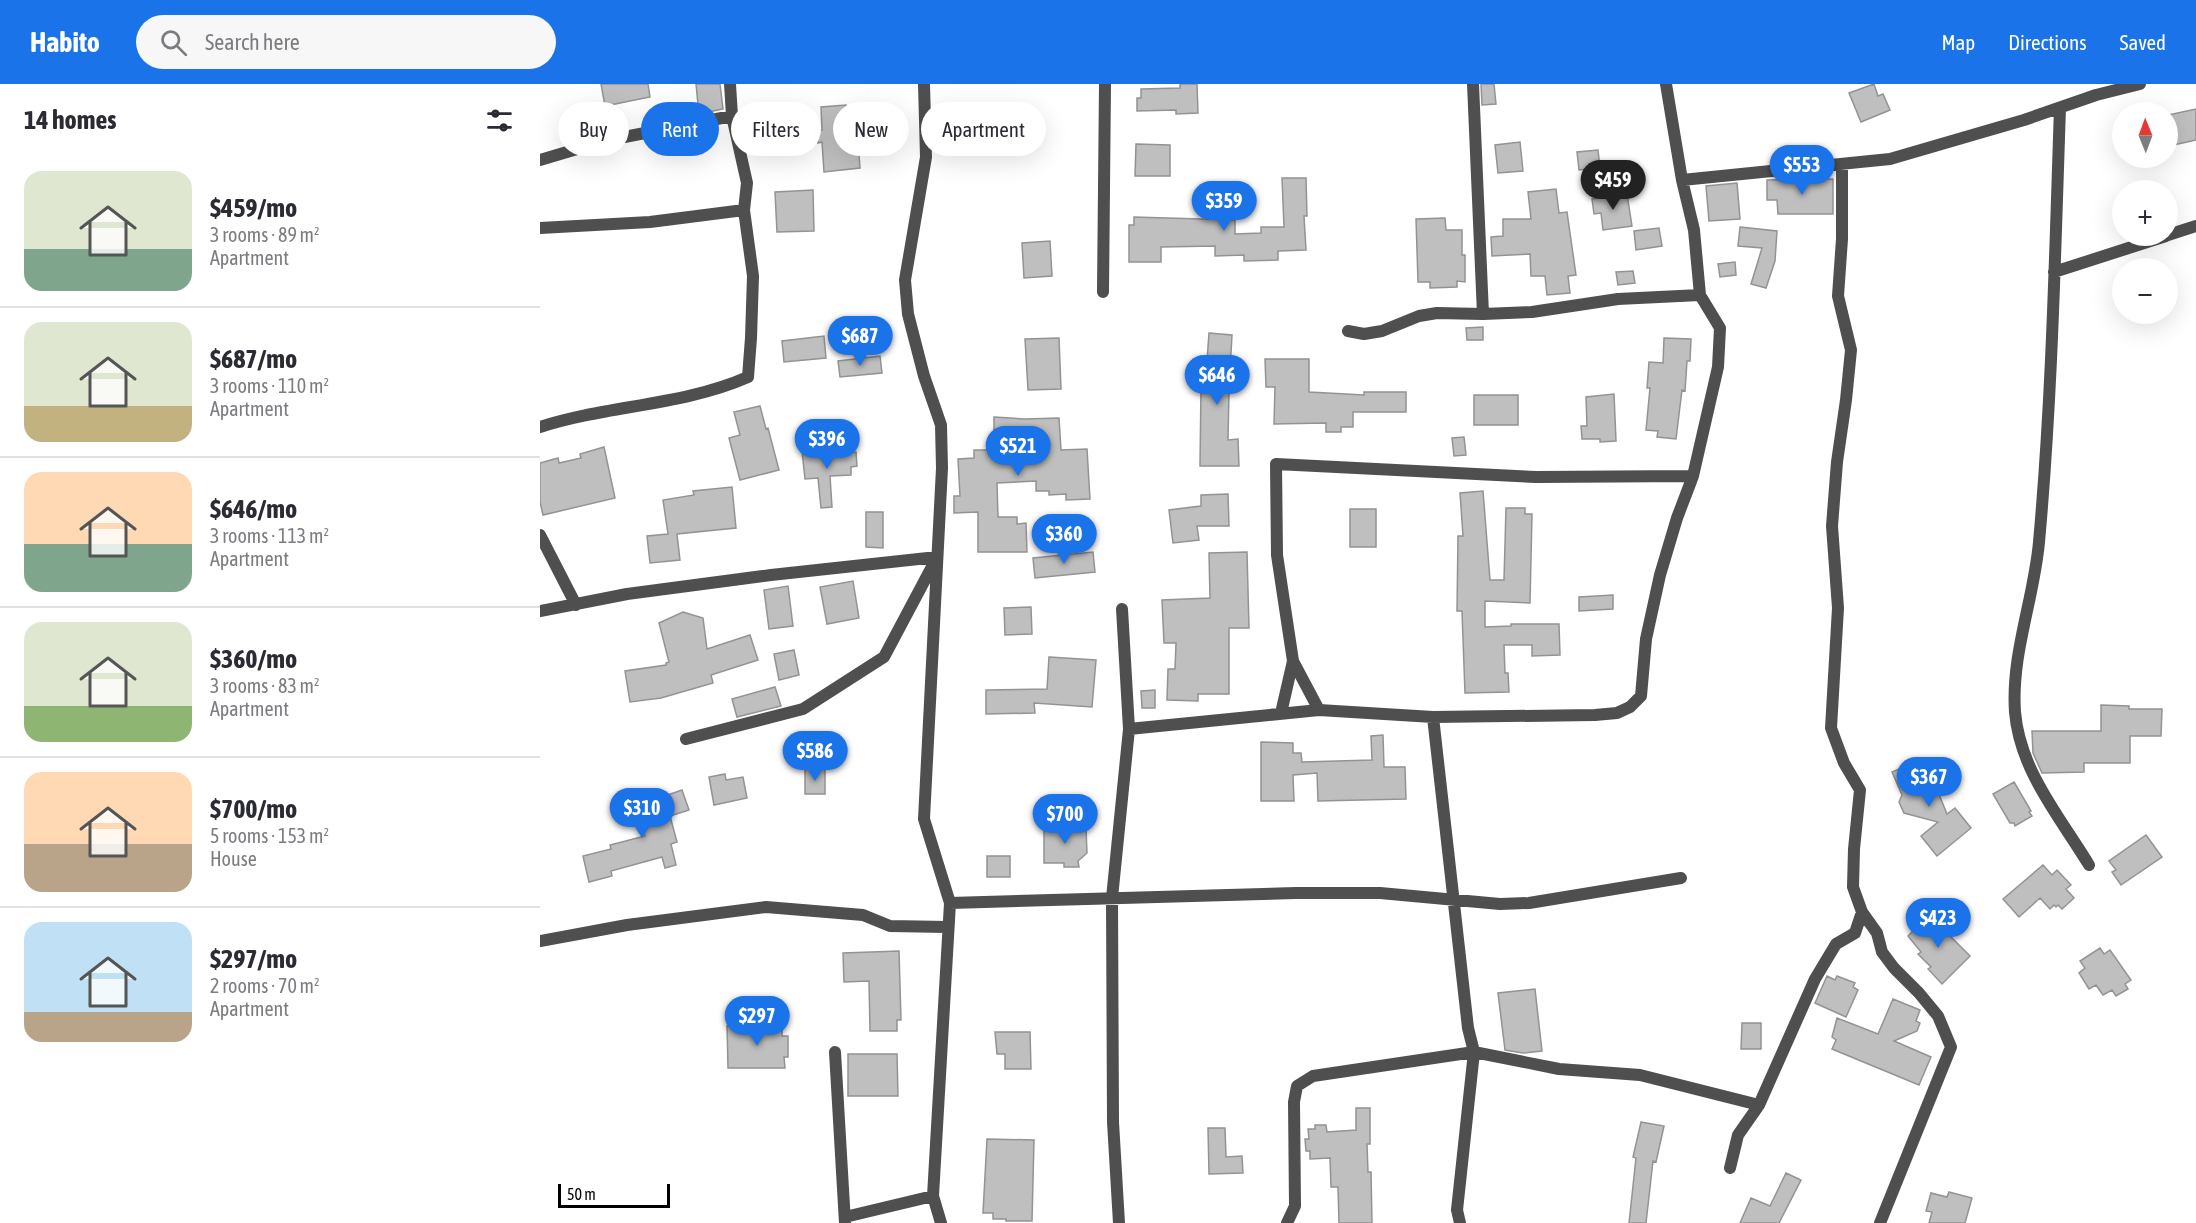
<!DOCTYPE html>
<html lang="en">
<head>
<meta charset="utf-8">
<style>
  :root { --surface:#fff; --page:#f7f7f7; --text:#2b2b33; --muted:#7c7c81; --line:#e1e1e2; --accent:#1a73e8 }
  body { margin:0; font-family:"Asap Condensed",sans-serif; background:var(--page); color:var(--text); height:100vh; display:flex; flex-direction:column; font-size:22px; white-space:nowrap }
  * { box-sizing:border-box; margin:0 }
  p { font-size:20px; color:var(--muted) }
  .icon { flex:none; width:33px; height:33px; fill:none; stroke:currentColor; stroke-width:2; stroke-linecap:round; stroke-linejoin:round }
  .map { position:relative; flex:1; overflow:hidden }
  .panel { display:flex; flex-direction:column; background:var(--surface); width:540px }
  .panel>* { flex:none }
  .hud { position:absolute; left:18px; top:18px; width:570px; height:54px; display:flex; gap:12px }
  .needle { width:39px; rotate:359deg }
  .buttons { position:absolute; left:1572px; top:18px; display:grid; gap:12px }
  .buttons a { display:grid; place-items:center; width:66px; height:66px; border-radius:50%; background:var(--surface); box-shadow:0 6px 24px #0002; font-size:30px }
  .scale { position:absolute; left:18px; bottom:15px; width:112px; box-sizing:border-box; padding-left:6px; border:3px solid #000; border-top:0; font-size:16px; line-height:21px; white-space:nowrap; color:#000; -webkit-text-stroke:4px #fff; paint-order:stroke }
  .price { position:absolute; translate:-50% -51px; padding:0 14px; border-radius:21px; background:var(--accent); color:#fff; font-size:20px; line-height:39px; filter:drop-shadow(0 2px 3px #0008) }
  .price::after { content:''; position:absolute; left:50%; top:36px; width:18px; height:14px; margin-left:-9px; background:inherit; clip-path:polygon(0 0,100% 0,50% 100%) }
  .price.on { background:#222; color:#fff }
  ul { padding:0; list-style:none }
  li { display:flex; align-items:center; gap:18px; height:150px; padding:0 24px }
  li+li { border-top:2px solid var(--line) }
  li span { display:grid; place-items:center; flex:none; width:168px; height:120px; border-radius:18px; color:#555 }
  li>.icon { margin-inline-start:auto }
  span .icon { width:72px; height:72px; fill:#fffc; stroke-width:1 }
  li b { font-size:26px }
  h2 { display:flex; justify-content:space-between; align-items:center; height:72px; padding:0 24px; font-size:26px }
  .tag { padding:0 21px; border-radius:27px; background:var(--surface); box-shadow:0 6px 24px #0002; font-size:21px; line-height:54px }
  .tag.on { background:var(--accent); color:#fff }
  header { display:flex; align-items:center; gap:36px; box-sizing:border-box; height:84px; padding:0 30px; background:var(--accent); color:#fff }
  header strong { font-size:28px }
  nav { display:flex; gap:33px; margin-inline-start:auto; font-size:21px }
  .search { width:420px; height:54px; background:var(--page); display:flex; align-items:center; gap:15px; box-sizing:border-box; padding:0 21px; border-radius:33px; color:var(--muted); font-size:22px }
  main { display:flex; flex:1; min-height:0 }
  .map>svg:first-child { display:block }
  .building { fill:#bfbfbf; stroke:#939393; stroke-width:1.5 }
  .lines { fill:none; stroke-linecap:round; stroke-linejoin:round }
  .minor { stroke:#4f4f4f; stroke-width:12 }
</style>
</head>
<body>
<header>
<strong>Habito</strong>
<div class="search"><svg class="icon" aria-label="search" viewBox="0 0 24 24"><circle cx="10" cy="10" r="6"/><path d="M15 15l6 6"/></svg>Search here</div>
<nav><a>Map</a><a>Directions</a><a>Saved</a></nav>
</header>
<main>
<section class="panel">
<h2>14 homes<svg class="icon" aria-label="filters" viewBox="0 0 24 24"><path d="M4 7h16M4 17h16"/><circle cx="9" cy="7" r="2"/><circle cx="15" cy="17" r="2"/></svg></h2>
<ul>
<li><span style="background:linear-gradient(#dfe7d0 65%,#7fa58c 0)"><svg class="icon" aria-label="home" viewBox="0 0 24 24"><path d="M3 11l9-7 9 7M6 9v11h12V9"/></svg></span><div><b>$459/mo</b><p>3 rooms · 89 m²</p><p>Apartment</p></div></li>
<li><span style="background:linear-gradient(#dfe7d0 70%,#c2b280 0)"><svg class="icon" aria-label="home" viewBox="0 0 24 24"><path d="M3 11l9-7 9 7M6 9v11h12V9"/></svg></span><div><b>$687/mo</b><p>3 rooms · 110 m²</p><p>Apartment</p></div></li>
<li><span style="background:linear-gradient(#ffd9b3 60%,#7fa58c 0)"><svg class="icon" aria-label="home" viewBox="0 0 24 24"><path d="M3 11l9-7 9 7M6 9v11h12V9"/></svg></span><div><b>$646/mo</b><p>3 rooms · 113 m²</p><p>Apartment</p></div></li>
<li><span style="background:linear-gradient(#dfe7d0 70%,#8fb573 0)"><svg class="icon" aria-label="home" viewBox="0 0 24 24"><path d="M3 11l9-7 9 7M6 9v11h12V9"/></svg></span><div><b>$360/mo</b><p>3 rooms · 83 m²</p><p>Apartment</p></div></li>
<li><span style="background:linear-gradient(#ffd9b3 60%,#b9a48a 0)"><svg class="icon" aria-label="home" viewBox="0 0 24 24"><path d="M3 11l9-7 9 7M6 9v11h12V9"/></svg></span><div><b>$700/mo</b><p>5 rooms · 153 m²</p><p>House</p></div></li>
<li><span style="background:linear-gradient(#bfe0f5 75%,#b9a48a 0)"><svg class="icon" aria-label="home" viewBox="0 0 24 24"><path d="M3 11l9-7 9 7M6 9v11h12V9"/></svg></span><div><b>$297/mo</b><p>2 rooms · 70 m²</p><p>Apartment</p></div></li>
</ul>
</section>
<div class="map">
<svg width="1656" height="1139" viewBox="0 0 1656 1139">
  <rect width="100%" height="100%" fill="#fff"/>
  <!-- building -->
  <path class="building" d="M61,0h47l2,13 -45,9z
    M156,0h24l3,25 -24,5z
    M640,0h17l1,29 -22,1v-4l-39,1v-13h4v-9l39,-1z
    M941,0h13l2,20 -14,1z
    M1334,0l4,12 5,-2 7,16 -29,12 -12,-29z
    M306,21l1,18h3v3l15,-1 1,15 -8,1 2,27 -36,4 -2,-30 -4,1 -1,-13h5l-1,-23z
    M1656,25v31l-27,6 -1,-31z
    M46,31l2,13 -16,2 -1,-13z
    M980,58l3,29 -25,2 -3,-28z
    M596,60l34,1v31h-35z
    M1058,66l2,18 -21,2 -2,-18z
    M742,94h24l1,38h-3l2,34 -28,1v9l-34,1v-6l-29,1v-10l-54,1v15h-32v-37h5v-8l101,3v14l26,-1v-6h23z
    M1293,95v35h-55l-1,-14h-10v-20z
    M1197,99l3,36 -31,2 -3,-35z
    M1016,105l3,24 8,-1 9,63 -8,1 2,17 -23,2 -2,-19h-14l-1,-22 -38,2 -1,-19 12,-1v-17h28l-3,-27z
    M273,106l1,41 -37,1 -2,-40z
    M1087,110l5,32 -29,4 -2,-17 -7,1 -2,-15z
    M905,134l1,12h16v25h3v27l-8,-1v6l-27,1v-6h-12l-2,-63z
    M1200,143l37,4 -2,30 -9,27 -15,-4 11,-36 -24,-2z
    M1119,144l3,18 -26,4 -2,-19z
    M510,157l2,35 -28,2 -2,-35z
    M1195,178l1,13 -16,2 -2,-13z
    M1093,187l2,12 -17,2 -2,-13z
    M943,243v13h-16l-1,-12z
    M669,249l23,2 -3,55 -1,50 10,-1 1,27h-39l1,-78h4z
    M284,252l2,22 -42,4 -2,-21z
    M519,254l2,51 -33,1 -3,-51z
    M1124,254l27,1 -1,22h-3l-2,30 -3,-1 -6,49 -19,-2 1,-6 -12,-1 4,-42h-3l2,-26 14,1z
    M340,272l2,17 -42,4 -2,-16z
    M725,275h44v33l55,3v-3h42v20h-53v15h-12v5h-15v-9l-52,1 1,-37h-9z
    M1074,310l2,47 -16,1v-3h-18l-1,-13h6l-1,-29z
    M934,311h44v30h-44z
    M220,322l6,23 2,-1 11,42 -39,10 -11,-42 11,-3 -6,-23z
    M454,333l31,2 34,-1 2,32 26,-1 3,50 -24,1v-6l-17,1v-4h-13v-10l-39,2 1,34h19v7l9,-1 1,29h-49v-40l-24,1v-17h6l-2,-37 16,-1v-8h20z
    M924,353l2,18 -12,1 -2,-18z
    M64,363l11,51 -72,17 -3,-13v-39l18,-5 1,5 22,-5 -1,-4z
    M279,365v2l7,-1v3l30,-1 1,14 -6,1v8l-21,1 2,31 -11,1 -3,-30 -13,1 -3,-28z
    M192,403l4,41 -59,6 3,26 -30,3 -3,-27 21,-2 -5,-34 31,-5 -1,-4z
    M943,407l7,89h14l2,-72h19v6h7l-2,89 -45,-2v26l26,-1v-2h48l1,31 -28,1v-11h-28l1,28h3l1,19 -44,1 -3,-82h-5l1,-75h5l-3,-43z
    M688,410l1,32h-32l2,14 -26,3 -4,-33 32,-4v-11z
    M810,425h26v38h-26z
    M326,428h17v36l-17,-1z
    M553,468l2,20 -60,6 -2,-20z
    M707,468l2,76h-20v66h-31v7l-31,-1 1,-31h7l1,-26h-12l-2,-43 48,-2 -1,-45z
    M313,497l6,37 -32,6 -7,-37z
    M248,502l5,40 -24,3 -5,-39z
    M1073,511v14l-34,2v-14z
    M491,523l1,27 -27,1 -1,-27z
    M143,528l20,6 4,31 43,-14 8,25 -47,15 2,8 -52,15 -31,4 -5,-31 41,-6v-2l3,-1 -10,-39z
    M254,566l5,25 -20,5 -5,-26z
    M509,573l47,3 -4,47 -58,-4 1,10 -49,1v-24l61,-1z
    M235,603l6,19 -44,11 -5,-18z
    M615,606v18h-13l-1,-17z
    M1561,621l28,1v3h33l-1,27h-31v27h-46v9l-42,1 -9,-20 -1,-22h69z
    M843,651l1,32h21l1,32 -88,2 -1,-28 -24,2 1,26h-33v-59l32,1v10h8l1,9 70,-2 -1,-24z
    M1381,676l14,34 3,-2 9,22 8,-6 16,20 -34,28 -16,-20 17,-14 -34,-9 -5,-11 3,-7 -10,-23z
    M265,685h20v25h-20z
    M185,690l1,6 17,-3 4,21 -33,7 -5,-28z
    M1474,698l17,29 -2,1 3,4 -17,10 -1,-3h-4l-17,-29z
    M142,706l7,20 -19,6 7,26 -6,2 5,21 -11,3 -3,-11 -51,14 1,5 -23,6 -6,-26 28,-7 -1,-4 35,-9 -9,-30z
    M517,740h14v4h15l1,25 -9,8 1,6h-15v-4h-20v-33h13z
    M1606,751l16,22 -41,28 -9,-13 4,-2 -7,-9z
    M447,772h23v21h-23z
    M1503,781l9,10 5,-5 14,15 -5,4 8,9 -12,11 -4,-4 -2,2 -2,-2 -4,4 -10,-11 -21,19 -16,-18z
    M1389,831l41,41 -28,28 -14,-15 3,-2 -13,-13 3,-2 -13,-16z
    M1560,864l4,6 6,-4 21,30 -6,4 3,5 -12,7 -4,-6 -9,5 -7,-10 -7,4 -10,-16 6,-5 -5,-7z
    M359,867l2,69h-4v11h-27l-1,-50 -25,1 -1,-29z
    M1287,892l8,4 2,-4 18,7 -2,4 5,3 -12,27 -31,-14z
    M995,905l7,62 -19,2 -18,-3 -7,-57z
    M1353,915l27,11 -4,11 4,2 -3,8 -23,10 37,16 -12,28 -87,-36 4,-9 -4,-3 5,-19 41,16z
    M1202,939h19v26h-20z
    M242,941v11h6v21h-4l1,11h-57l-1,-42z
    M455,948h35l1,37h-26v-15h-8z
    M308,970h49l1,42h-50z
    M816,1024h14v36h-3l1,28h3l1,51h-33l-1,-36h-7l-1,-29 -20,1v-8h-4l-1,-12h4l-1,-10h7v-4h11l1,7 29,-2z
    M1101,1038l23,4 -8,36 -3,-1 -7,62h-17l7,-65 -3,-1z
    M668,1044h17l1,29 16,-1 1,17 -34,1z
    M447,1055l47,1 -2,81h-26v-2h-13v-6h-10z
    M1246,1089l15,7 -22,43h-39l11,-25 19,8z
    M1409,1108l23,6 -7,25h-36l3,-11 -6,-1 5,-18 16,4z"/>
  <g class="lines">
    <!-- minor -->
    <path class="minor" d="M384,0l2,73 -21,123 3,34 16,62 17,49 1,43 -18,351 26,84 -17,293 8,27
      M933,0l10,230
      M1520,24c-5,145 -8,290 -21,434 -5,57 -28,112 -24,170 5,59 45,105 74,153
      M0,76l64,-19 128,-25
      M1302,81v74l-4,57 13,54 -5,50 -9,62 -5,64 6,82 -7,120 13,35 16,27 -6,59 -1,38 9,25 15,21 5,19 12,16 25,25 19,23 13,31 -71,176
      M1142,96l208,-21 134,-39 72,-25 44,-11
      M0,144l110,-6 94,-12
      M1628,151l28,-9
      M1514,188l112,-36
      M563,208l2,-208
      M808,247l16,3 18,-3 37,-15 18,-3 46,1 49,-2 86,-13 82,-4
      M0,343c68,-22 142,-21 208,-50l3,-39 2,-62 -9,-66 3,-27 -15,-67 -2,-32
      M0,451l36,70
      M0,527l87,-17 144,-19 166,-18
      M779,626l-26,-49 -16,-106 -1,-91 260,13 157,-1
      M741,629l12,-52
      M893,633l35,311 6,24 -17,158 3,13
      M589,645l190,-19 114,7 162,-2 22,-2 13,-6 11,-11 5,-57 14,-64 17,-57 16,-42 25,-109 2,-39 -20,-33 -6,-65 -12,-50 -16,-96
      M146,655l117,-30 81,-52 51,-96
      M410,819l346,-10h84l120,11 29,-1 152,-25
      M0,857l87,-16 139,-18 97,8 27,11 57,1
      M295,968l10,171
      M1190,1084l8,-33 21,-30 56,-126 21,-35 19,-11 7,-21
      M305,1133l88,-21
      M579,1139l-6,-101 -1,-224 17,-169 -7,-120
      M747,1139l8,-17 -1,-104 3,-16 16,-10 161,-24 85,17 81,6 119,30"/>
  </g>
</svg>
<div class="buttons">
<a><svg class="needle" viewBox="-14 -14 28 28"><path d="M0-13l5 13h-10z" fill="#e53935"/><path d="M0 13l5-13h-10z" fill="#7c7c81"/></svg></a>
<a>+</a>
<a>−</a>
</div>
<div class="scale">50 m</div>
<b class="price" style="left:1262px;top:112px">$553</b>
<b class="price on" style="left:1073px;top:127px">$459</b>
<b class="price" style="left:684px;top:148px">$359</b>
<b class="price" style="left:320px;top:283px">$687</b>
<b class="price" style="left:677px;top:322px">$646</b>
<b class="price" style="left:287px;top:386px">$396</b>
<b class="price" style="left:478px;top:393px">$521</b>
<b class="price" style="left:524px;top:481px">$360</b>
<b class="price" style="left:275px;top:698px">$586</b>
<b class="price" style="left:1389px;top:724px">$367</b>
<b class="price" style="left:102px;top:755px">$310</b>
<b class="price" style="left:525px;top:761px">$700</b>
<b class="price" style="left:1398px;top:865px">$423</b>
<b class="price" style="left:217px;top:963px">$297</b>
<div class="hud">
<a class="tag">Buy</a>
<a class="tag on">Rent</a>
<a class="tag">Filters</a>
<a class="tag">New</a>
<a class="tag">Apartment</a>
</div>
</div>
</main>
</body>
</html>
